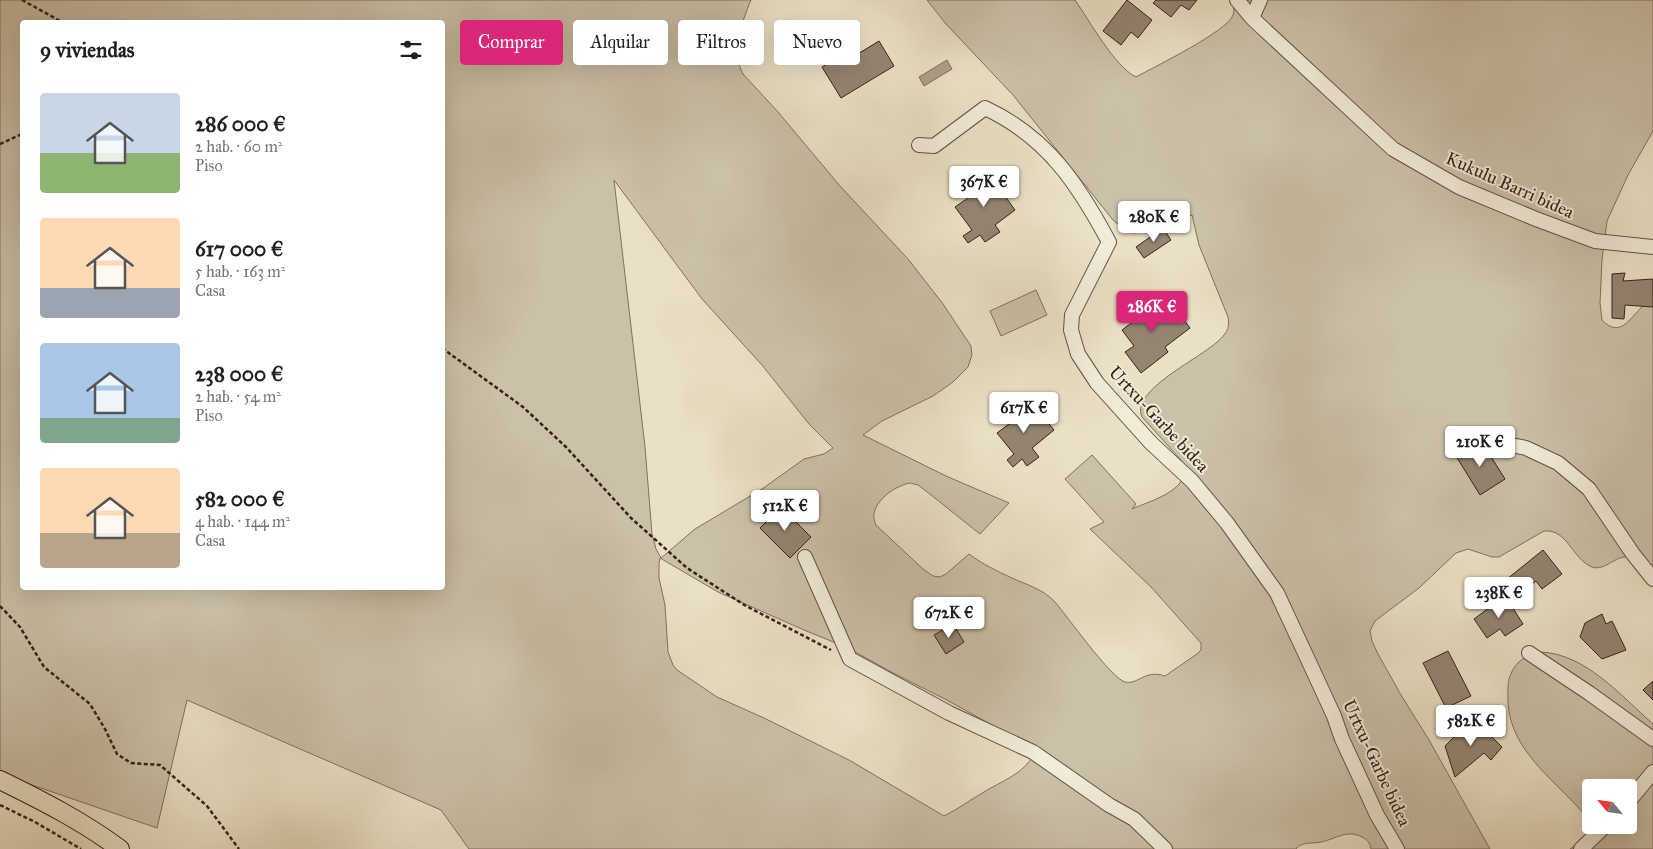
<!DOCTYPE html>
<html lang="es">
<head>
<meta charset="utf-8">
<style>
  :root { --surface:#fff; --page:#f6f6f6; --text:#202124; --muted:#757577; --accent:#db2777 }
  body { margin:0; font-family:"IM FELL Great Primer",serif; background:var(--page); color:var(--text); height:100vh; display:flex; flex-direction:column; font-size:19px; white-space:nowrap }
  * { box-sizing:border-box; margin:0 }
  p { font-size:16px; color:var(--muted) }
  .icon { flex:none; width:28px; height:28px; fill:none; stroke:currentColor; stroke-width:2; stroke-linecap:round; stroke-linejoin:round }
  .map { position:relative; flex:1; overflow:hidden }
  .drawer { position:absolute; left:20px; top:20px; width:425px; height:570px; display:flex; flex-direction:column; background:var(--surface); border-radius:5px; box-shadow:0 5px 20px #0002 }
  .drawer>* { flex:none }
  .top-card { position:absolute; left:460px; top:20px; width:475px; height:45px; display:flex; gap:10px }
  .needle { width:32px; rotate:299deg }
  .tools { position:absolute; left:1582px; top:779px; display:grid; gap:10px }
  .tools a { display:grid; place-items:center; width:55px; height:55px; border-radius:5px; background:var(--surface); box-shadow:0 5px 20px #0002; font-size:25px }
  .price { position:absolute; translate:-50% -42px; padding:0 11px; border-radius:5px; background:#fff; color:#222; font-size:16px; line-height:32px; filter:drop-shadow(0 1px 2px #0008) }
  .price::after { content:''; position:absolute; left:50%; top:30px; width:15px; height:11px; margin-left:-8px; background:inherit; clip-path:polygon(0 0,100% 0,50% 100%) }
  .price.active { background:var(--accent); color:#fff }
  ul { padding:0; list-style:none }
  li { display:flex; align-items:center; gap:15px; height:125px; padding:0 20px }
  li span { display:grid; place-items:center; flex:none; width:140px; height:100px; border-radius:5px; color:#555 }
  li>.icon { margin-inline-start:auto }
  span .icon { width:60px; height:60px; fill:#fffc; stroke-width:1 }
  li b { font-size:21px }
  h2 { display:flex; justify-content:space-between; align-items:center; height:60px; padding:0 20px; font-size:21px }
  .pill { padding:0 18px; border-radius:5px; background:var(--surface); box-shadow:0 5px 20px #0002; font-size:18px; line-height:45px }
  .pill.active { background:var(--accent); color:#fff }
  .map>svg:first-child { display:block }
  .green { fill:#cbc0a8; stroke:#807060; fill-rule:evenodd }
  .water { fill:#ad9f8a; stroke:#7d6d5c }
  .building { fill:#948472; stroke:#362118 }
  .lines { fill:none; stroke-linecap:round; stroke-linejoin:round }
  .minor-casing { stroke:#635143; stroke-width:16 }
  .major-casing { stroke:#362118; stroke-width:20 }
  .path { stroke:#362118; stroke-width:2.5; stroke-dasharray:4 2.5; stroke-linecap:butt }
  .minor { stroke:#f1ebd9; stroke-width:14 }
  .major { stroke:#eae0c5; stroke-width:18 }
  .labels { text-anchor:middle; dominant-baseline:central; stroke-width:4; stroke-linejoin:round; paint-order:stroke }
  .street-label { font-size:18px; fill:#362118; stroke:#f1ebd9 }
</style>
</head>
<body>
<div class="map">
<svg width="1653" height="849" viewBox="0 0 1653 849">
  <rect width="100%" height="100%" fill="#eae0c5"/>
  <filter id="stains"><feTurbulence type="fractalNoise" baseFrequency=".004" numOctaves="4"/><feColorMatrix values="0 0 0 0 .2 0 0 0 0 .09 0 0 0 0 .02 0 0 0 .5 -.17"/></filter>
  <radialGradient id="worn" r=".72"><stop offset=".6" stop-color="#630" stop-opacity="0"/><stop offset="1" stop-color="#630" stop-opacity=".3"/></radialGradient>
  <!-- green -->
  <path class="green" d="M0,0h751c-9,21 -20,53 -8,74l35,38 62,74 68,73 35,45 28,42 1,9 -4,12 -15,15 -20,14 -51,25 -19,14 83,41 63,27 -29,31 -54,-43 -8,-6 -8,-2c-17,3 -44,23 -34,42l47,44 10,7 7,1 6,-3 23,-20c13,10 28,17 43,24 15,7 31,11 43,24 12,14 56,76 70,80 14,3 19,-13 40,-6l32,-22 4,-4v-7l-50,-56 -61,-58 14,-7 -39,-43 27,-24 44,49 -4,5c20,-9 64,-20 49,-49l-39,-43c-13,-29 68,-62 82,-82 5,-6 5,-11 4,-18l-29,-72 -7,-30 -51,17 -8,1 -7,-2 -13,-11 -100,-125 -67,-71 -19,-24h148c14,20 40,67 61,77 18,-10 92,-46 97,-62 2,-6 0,-10 -3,-15h423v131l-25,44 -21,46 -5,39 -2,43 2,17c18,19 28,-2 40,-13 3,-2 7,-4 11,-5v274c-6,-6 -14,-15 -21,-18 -15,-6 -26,14 -40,9 -20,-8 -24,-38 -48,-36l-45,26h-7l-24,-8 -12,4 -37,35 -44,33 -5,10 2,10 6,13 23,41 28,45 61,109h-119c-1,-6 -3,-9 -9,-12 -15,-8 -26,2 -41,5 -9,2 -19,-1 -25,7h-827l-28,-39 -254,-110 -30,128 -157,-54zM22,22h420v566h-420zM614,180l88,119 60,66 47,59 24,24 -9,6 -20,5 -42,30 -67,40 -34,29 -5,-9 -4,-15 -7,-87zM660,558l58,34 86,38 44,18 47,26 50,25 76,42 12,14c-8,18 -33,27 -49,37 -14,8 -26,17 -40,24l-95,-56 -85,-42 -47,-21 -40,-27 -4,-5 -5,-13 -3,-47 -6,-27v-15z
    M1036,290l11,25 -46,21 -11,-25z
    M1541,652c45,2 80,44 112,72v125h-83c9,-7 24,-16 19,-29 -29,-37 -78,-66 -81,-117 0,-9 -1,-18 2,-27 5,-14 16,-22 31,-24zM1591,788h38v37h-38z"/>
  <!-- water -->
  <path class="water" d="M947,60l5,9 -28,17 -5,-9z"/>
  <!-- building -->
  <path class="building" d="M1127,0l25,20 -14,18 -7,-6 -10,13 -18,-14z
    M1156,0h41l-8,10 -8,-5 -10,12 -18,-14z
    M879,41l15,25 -53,32 -19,-31 17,-10 4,6z
    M987,171l28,39 -20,15 5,7 -15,10 -5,-7 -12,8 -5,-7 9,-6 -17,-23 13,-9 -6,-8z
    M1163,228l8,12 -27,18 -8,-11z
    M1625,273l-2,8 30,-2v28l-28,-2 -1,14 -12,-1v-44z
    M1141,298l5,7 10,-7 15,20 7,-6 12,16 -25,19 3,5 -27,21 -16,-21 9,-6 -12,-16 16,-12 -8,-12z
    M1023,401l12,14 4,-3 15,18 -22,18 7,9 -12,9 -5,-7 -9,8 -6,-7 7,-6 -17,-21 16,-12 -6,-8z
    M1481,441l24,38 -25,16 -24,-39z
    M781,507l30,30 -21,21 -30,-30z
    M1543,550l19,24 -20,15 -6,-8 -16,13 -13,-15z
    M1505,596l18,28 -18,12 -5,-7 -13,9 -13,-19z
    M1602,614l4,10 6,-3 14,29 -24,9 -22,-22 5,-14z
    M953,624l11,18 -18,12 -12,-19z
    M1448,651l23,45 -25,12 -23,-45z
    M1653,681v19l-10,-10z
    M1473,718l29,29 -11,13 -7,-7 -29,24 -10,-31z"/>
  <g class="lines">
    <defs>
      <path id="minor" d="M1237,0l15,18 141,131 66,38 77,32 59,22 58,6
        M1252,18l8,-18
        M919,145l15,1 51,-38c62,29 93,76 124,134l-37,73 -1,15 7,24 19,29 54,60 41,38 35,42 50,70 33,71 24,52 8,23 35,76 20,34
        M1500,443l26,5 32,15 31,26 44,65 20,25
        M805,557l45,102 99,54 84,39 76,53 25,14 31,30
        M1529,653l60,40 64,46
        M1629,801l24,-29
        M1581,849l25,-24"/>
      <path id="major" d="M0,780c43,21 82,41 120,69"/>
    </defs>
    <!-- minor casing -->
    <use href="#minor" class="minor-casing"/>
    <!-- major casing -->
    <use href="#major" class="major-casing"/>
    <!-- path -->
    <path class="path" d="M22,0l40,22
      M0,144l22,-10
      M442,348l81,59 43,40 65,71 56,50 59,38 85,44
      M0,606l20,21 24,40 46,37 15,25 12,25 14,9 29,2 47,41 32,43
      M0,805l35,17 46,27"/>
    <!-- minor -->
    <use href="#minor" class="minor"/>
    <!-- major -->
    <use href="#major" class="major"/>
  </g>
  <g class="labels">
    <!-- street labels -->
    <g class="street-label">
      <text transform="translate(1510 185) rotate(24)">Kukulu Barri bidea</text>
      <text transform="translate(1159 419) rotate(47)">Urtxu-Garbe bidea</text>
      <text transform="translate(1377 763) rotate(65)">Urtxu-Garbe bidea</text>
    </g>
  </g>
  <rect width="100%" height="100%" filter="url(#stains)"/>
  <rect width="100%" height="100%" fill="url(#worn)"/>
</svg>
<div class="tools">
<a><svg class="needle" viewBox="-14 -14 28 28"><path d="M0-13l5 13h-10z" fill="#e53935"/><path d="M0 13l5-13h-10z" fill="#757577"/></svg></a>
</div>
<b class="price" style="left:984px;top:208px">367K €</b>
<b class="price" style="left:1154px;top:243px">280K €</b>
<b class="price active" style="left:1152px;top:333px">286K €</b>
<b class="price" style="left:1024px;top:434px">617K €</b>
<b class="price" style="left:1480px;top:468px">210K €</b>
<b class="price" style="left:785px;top:532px">512K €</b>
<b class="price" style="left:1499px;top:619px">238K €</b>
<b class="price" style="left:949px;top:639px">672K €</b>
<b class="price" style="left:1471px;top:747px">582K €</b>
<div class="top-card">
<a class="pill active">Comprar</a>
<a class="pill">Alquilar</a>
<a class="pill">Filtros</a>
<a class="pill">Nuevo</a>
</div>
<section class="drawer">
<h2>9 viviendas<svg class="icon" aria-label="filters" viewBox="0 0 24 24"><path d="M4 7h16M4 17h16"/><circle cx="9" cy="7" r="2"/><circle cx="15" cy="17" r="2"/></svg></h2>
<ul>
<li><span style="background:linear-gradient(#c9d6e8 60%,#8fb573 0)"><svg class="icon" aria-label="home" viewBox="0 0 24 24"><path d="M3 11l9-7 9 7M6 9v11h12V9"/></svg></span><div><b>286 000 €</b><p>2 hab. · 60 m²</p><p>Piso</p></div></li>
<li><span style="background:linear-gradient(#ffd9b3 70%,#9aa5b1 0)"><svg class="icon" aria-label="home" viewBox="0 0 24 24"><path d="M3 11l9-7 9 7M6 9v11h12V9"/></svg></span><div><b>617 000 €</b><p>5 hab. · 163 m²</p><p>Casa</p></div></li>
<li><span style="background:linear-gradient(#a9c7e8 75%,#7fa58c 0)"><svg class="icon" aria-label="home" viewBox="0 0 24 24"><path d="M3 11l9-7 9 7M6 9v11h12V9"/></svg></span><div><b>238 000 €</b><p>2 hab. · 54 m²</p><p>Piso</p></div></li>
<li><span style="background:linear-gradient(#ffd9b3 65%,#b9a48a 0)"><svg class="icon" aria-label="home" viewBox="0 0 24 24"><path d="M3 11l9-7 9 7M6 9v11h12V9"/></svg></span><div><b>582 000 €</b><p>4 hab. · 144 m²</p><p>Casa</p></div></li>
</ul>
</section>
</div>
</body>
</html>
